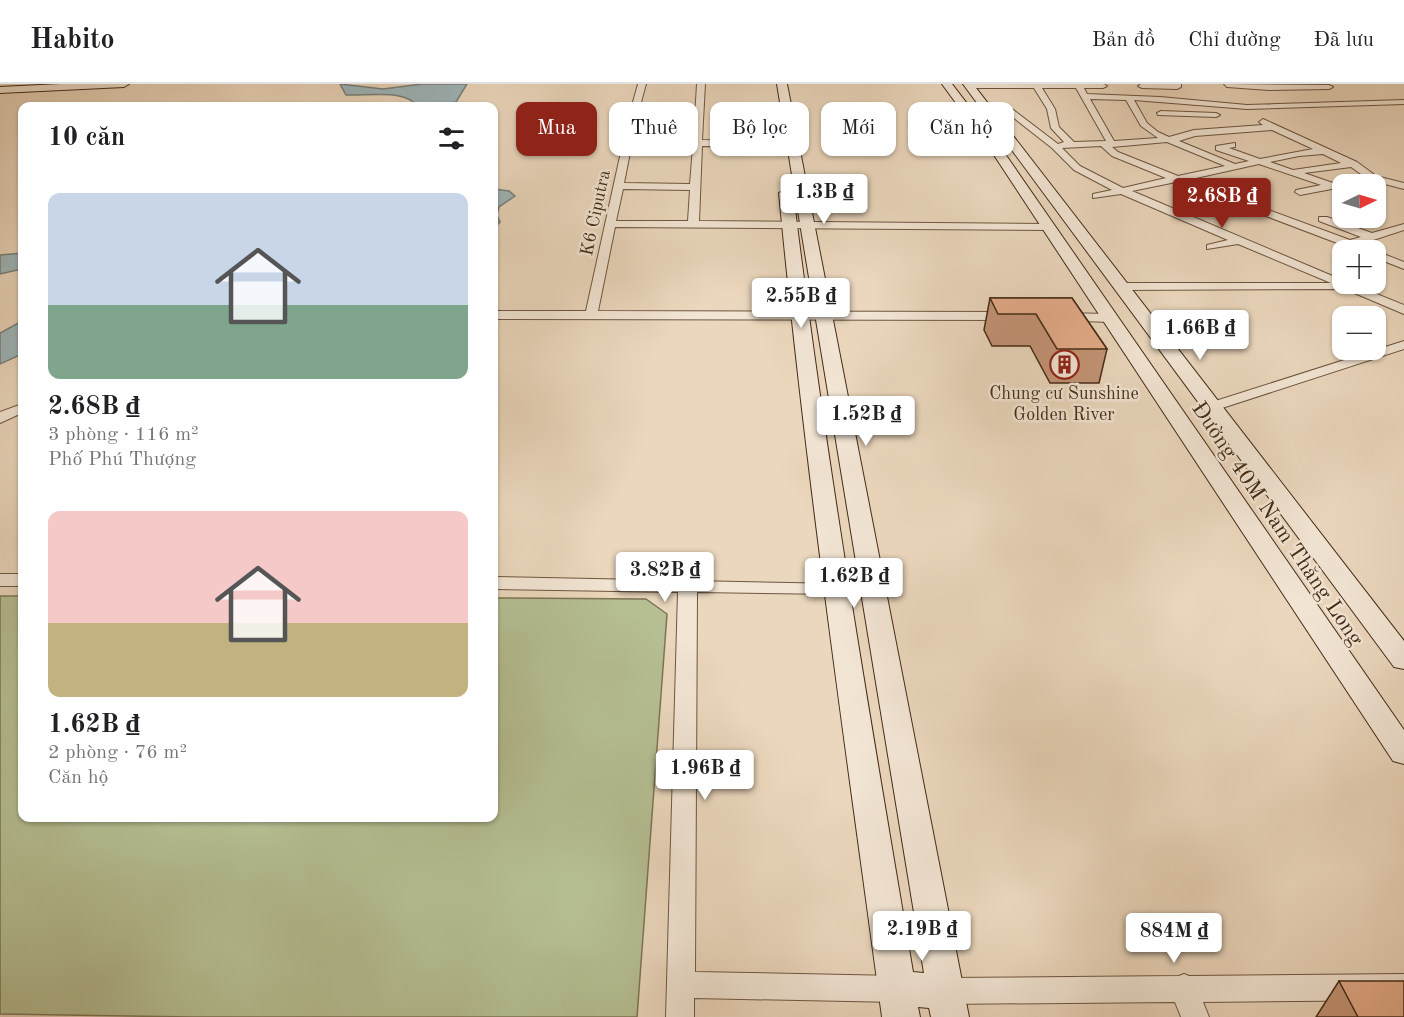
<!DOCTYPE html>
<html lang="vi">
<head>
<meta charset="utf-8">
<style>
  :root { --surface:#fff; --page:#f6f6f6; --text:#202124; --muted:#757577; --line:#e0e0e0; --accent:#8f2418 }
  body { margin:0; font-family:"Old Standard TT",serif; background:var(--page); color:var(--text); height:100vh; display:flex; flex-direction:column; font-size:22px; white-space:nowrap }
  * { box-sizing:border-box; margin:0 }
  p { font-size:20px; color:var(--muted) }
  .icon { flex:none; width:33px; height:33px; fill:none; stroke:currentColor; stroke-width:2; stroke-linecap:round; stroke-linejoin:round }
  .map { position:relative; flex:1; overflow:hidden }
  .panel { position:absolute; left:18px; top:18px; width:480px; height:720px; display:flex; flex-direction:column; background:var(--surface); border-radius:12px; box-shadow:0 2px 4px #0004 }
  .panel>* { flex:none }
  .hud { position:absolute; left:516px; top:18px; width:570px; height:54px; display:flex; gap:12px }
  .needle { width:39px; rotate:85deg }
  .tools { position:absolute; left:1332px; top:90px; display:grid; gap:12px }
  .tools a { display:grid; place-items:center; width:54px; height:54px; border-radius:12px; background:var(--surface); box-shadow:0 2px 4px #0004; font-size:30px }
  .price { position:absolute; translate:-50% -51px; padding:0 14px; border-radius:6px; background:#fff; color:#222; font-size:20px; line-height:39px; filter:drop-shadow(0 2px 3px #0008) }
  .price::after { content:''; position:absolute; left:50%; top:36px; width:18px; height:14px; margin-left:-9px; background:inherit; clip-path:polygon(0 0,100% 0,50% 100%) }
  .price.selected { background:var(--accent); color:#fff }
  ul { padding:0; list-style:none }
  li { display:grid; align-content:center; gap:12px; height:318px; padding:0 30px }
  li span { display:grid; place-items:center; height:186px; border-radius:12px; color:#555 }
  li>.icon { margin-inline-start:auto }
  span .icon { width:108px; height:108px; fill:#fffc; stroke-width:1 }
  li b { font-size:26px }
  h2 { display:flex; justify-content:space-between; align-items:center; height:72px; padding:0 30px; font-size:26px }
  .tag { padding:0 21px; border-radius:12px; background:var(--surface); box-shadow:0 2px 4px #0004; font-size:21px; line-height:54px }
  .tag.selected { background:var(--accent); color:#fff }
  header { display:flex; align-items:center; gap:36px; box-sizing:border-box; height:84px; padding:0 30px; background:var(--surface); border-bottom:2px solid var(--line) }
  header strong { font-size:28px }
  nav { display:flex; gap:33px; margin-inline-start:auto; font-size:21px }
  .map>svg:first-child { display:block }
  .green { fill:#b5bf93; stroke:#7c7555; stroke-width:1.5 }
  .water { fill:#9eb7bc; stroke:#7a7f7a; stroke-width:1.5 }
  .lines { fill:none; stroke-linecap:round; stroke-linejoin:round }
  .street-casing { stroke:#6e5640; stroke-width:2 }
  .secondary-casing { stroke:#442b17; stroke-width:2 }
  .street { fill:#f2e5d4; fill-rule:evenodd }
  .secondary { fill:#f2e5d4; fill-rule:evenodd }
  .wall { fill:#c49476; stroke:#442b17; stroke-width:1.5 }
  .building { fill:#e4ac89; stroke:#442b17; stroke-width:1.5 }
  .labels { text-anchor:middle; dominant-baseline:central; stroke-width:5; stroke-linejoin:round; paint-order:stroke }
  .far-street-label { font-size:18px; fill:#442b17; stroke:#f2e5d4 }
  .far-poi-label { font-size:18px; fill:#442b17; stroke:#f2e5d4 }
  .street-label { font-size:22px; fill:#442b17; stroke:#f2e5d4 }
</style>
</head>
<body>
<header>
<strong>Habito</strong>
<nav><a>Bản đồ</a><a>Chỉ đường</a><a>Đã lưu</a></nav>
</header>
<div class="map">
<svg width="1404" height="933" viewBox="0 0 1404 933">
  <rect width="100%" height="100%" fill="#ebd7bd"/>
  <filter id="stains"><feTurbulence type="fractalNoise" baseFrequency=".00333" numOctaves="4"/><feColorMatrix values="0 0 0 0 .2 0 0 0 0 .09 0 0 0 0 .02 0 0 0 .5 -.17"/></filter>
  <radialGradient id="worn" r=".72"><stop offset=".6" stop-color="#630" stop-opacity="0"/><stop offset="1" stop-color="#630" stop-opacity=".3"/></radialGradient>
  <!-- green -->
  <path class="green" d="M0,512h22v222h472v-220l152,1 21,15 -30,403h-445l-192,-3z"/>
  <!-- water -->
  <path class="water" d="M340,0l43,5 39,-5h45l-11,18 -25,4h-26l8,-4c-15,-12 -48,-6 -67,-7z
    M494,105l15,2 6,5 -16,11 -2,8 3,7 -6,6z
    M22,169v16l-22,5v-19z
    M22,237v33l-22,10v-31z"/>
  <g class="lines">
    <defs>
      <path id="street" d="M638,0h8l-9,33h58l2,-33h8l-3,56 92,1 4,3 -4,3 -92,-1 -3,75 349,3 5,3 -5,3 -433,-3 -17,84 413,1 6,4 -6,4 -517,-1v-8h92l42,-191zM636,38h59l-5,62 -66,-1zM623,105l67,1 -2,31h-72z
        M968,0h136l3,2 -4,2h-19l3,6 73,3 87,8 157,-5v4l-157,5 -113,-9 13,23 11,9 11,5 25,-7 69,-5 -4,-3 4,-3 94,43 19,14 28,7v6l-31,-8 -31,3v3l-42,8 -5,-3 1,-2 25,-5 -62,-21 -72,16 163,60 11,-3 -42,-16v-4h8l45,16 32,-9v6l-43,14 10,4 1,2h-14l-13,-4 -169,-64 -44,9 210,89v4h10l52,21v9l-59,-25 -229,1v-6l4,-1h211l-93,-39 -31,5v-4l21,-5 -107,-46 -28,4v-4l19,-4 -38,-20 -22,-22 -47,-37 7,-2 46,35 6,-2 -13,-14 -4,-19 -13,-21h-65l-4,-2zM1042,4h34l30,53 -32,1 -15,-15 -4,-18zM1090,15l36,1 15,26 17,12 -44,3zM1272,46l41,19 -53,10 -31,-11 6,-1v-4l-19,3v4l33,11 -14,3 -56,-23 16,-5zM1167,58l58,24 -47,10 -60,-24 -6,-5zM1101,62l11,10 54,22 -43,10 -43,-22 -18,-18zM1323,70l18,9 -48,7 -23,-8 29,-6zM1351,83l14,10 -32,6 -29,-10z
        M1141,0h40v3l-4,2 -35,-1 -4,-2z
        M1224,0l105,1 4,2 -4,2 -60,1 -42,-3z
        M1161,27l55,2 4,2 -4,2 -58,-2 -1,-2z
        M1376,167l28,11v7l-28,-11z
        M1062,229l47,1 6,4 -6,4 -52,-2 -1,-3z
        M1404,257v8l-188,61h-10l-2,-3 2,-3z
        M22,320v9l-22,10v-11z
        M0,490h22v12h-22z
        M494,493l349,7 2,4 -2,4 -7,2 -139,-2 -2,380 202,4 10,4 4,9 -4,9 -10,4 -203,-4v19h-28l12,-425 -184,-3z
        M1184,890l5,2 215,-2v26l-201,2 6,15h-28l-6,-15 -230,2 -10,-4 -4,-9 4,-9 10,-4 234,-2z"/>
      <path id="secondary" d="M61,0h68l-5,3 -124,6v-6z
        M777,0h10l182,933h-38l-2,-9 -11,-1 2,10h-38c-37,-274 -77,-548 -103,-824l7,-4 7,4c32,261 76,520 120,779l11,1z
        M942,0h10l49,64 403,582v34l-11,-3 -401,-609z
        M963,0h10l431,557v28l-10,-2z"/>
    </defs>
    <!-- street casing -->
    <use href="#street" class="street-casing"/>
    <!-- secondary casing -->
    <use href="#secondary" class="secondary-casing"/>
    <!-- street -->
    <use href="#street" class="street"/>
    <!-- secondary -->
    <use href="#secondary" class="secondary"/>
  </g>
  <!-- wall -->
  <path class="wall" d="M990,214h82l35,51 -8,34h-49l-20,-37h-38l-8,-16z
    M1339,897l65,36h-88z"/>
  <!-- building -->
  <path class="building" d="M990,214h82l35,51h-50l-21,-35h-38z
    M1339,897h65v36h-46z"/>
  <!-- icons -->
  <defs>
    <symbol id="building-ring" viewBox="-11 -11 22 22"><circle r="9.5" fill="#f2e5d4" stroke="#8f2418" stroke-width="1.5"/><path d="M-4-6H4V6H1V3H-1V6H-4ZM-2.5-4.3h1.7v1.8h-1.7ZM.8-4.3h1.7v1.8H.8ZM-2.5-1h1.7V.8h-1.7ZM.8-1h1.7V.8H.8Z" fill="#8f2418"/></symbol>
  </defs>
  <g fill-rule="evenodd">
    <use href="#building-ring" x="1048" y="264" width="33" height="33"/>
  </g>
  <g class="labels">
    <!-- far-street labels -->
    <g class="far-street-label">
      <text transform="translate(596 129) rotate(-78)">K6 Ciputra</text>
    </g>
    <!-- far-poi labels -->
    <g class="far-poi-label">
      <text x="1064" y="310">Chung cư Sunshine<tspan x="1064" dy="21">Golden River</tspan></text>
    </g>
    <!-- street labels -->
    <g class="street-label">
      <text transform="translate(1277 440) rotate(56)">Đường 40M Nam Thăng Long</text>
    </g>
  </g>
  <rect width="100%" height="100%" filter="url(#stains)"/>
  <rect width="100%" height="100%" fill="url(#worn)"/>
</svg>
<div class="tools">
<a><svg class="needle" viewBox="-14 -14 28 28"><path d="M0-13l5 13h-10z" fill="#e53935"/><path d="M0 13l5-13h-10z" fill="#757577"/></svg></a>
<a>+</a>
<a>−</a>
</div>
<b class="price" style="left:824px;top:141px">1.3B ₫</b>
<b class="price selected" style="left:1222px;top:145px">2.68B ₫</b>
<b class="price" style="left:801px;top:245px">2.55B ₫</b>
<b class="price" style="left:1200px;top:277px">1.66B ₫</b>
<b class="price" style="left:866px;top:363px">1.52B ₫</b>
<b class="price" style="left:665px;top:519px">3.82B ₫</b>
<b class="price" style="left:854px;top:525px">1.62B ₫</b>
<b class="price" style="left:705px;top:717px">1.96B ₫</b>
<b class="price" style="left:922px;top:878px">2.19B ₫</b>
<b class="price" style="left:1174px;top:880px">884M ₫</b>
<div class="hud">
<a class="tag selected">Mua</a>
<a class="tag">Thuê</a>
<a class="tag">Bộ lọc</a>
<a class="tag">Mới</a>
<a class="tag">Căn hộ</a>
</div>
<section class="panel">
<h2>10 căn<svg class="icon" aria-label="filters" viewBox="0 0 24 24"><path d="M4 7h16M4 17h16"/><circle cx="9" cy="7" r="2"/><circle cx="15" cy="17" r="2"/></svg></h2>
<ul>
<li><span style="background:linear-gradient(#c9d6e8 60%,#7fa58c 0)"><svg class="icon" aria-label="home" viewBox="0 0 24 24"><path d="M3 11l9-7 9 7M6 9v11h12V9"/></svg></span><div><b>2.68B ₫</b><p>3 phòng · 116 m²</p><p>Phố Phú Thượng</p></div></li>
<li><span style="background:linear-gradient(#f6c9c9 60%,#c2b280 0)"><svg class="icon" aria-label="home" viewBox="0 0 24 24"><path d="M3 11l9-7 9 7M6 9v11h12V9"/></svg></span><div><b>1.62B ₫</b><p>2 phòng · 76 m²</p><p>Căn hộ</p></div></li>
</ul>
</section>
</div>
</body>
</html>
